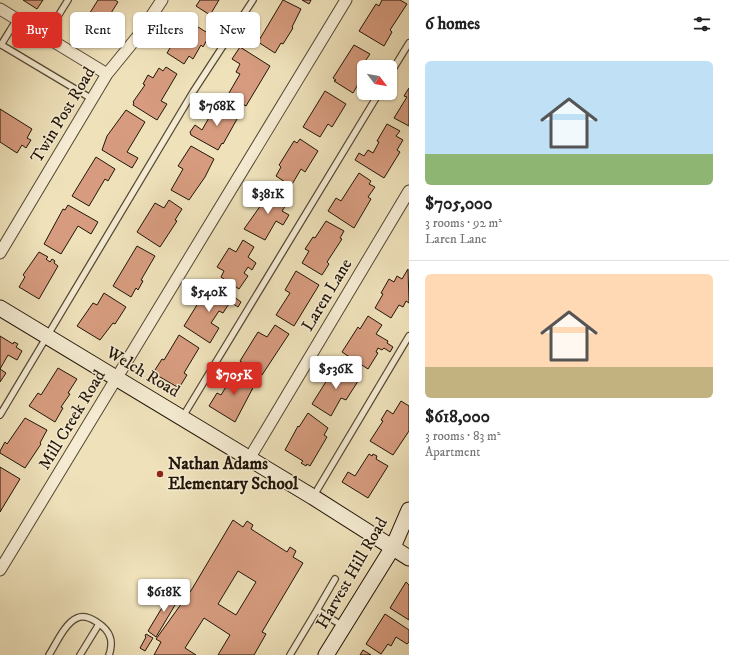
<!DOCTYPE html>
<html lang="en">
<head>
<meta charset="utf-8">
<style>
  :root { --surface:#fff; --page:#f6f6f6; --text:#222; --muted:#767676; --line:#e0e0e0; --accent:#d93025 }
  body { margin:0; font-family:"IM FELL DW Pica",serif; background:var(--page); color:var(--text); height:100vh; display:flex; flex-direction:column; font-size:15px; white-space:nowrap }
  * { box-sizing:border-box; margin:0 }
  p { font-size:13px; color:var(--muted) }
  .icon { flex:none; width:22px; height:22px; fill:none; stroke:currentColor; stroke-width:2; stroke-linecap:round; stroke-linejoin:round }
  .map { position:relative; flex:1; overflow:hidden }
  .panel { display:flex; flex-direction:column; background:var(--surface); width:320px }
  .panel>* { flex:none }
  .banner { position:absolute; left:12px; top:12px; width:337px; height:36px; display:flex; gap:8px }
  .needle { width:26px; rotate:121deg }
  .fabs { position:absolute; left:357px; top:60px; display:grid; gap:8px }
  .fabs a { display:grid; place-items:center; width:40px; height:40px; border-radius:6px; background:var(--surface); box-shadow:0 1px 3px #0004; font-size:20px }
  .price { position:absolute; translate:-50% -34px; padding:0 9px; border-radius:4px; background:#fff; color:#222; font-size:13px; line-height:26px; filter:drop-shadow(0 1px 2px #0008) }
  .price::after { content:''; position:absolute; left:50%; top:24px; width:12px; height:9px; margin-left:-6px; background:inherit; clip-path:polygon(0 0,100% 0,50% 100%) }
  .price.current { background:var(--accent); color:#fff }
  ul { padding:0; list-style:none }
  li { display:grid; align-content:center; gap:8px; height:212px; padding:0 16px }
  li+li { border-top:1px solid var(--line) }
  li span { display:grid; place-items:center; height:124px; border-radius:6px; color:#555 }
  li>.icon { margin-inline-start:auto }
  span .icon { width:72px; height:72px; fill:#fffc; stroke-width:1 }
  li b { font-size:17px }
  h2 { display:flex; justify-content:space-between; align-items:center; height:48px; padding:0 16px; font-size:17px }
  .chip { padding:0 14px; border-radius:6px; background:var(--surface); box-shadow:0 1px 3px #0004; font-size:14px; line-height:36px }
  .chip.current { background:var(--accent); color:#fff }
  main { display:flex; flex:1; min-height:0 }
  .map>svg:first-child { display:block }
  .building { fill:#d79c7f; stroke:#201507; fill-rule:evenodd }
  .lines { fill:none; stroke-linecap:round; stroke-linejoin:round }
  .lane-casing { stroke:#544834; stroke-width:8 }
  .street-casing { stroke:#544834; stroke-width:13 }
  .secondary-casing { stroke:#201507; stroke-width:17 }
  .lane { stroke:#f5ecd3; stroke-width:5.5 }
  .street { stroke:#f5ecd3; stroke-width:11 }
  .secondary { stroke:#f5ecd3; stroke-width:15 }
  .poi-dot { fill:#8f2418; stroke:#f5ecd3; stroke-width:1.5 }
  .labels { text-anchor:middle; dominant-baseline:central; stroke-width:3; stroke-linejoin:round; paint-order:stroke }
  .street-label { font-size:17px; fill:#201507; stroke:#f5ecd3 }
  .poi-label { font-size:17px; font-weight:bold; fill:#201507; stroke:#f5ecd3; text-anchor:start }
</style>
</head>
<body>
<main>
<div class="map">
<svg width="409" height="655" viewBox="0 0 409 655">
  <rect width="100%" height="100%" fill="#efe2bb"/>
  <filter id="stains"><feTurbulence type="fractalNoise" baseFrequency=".005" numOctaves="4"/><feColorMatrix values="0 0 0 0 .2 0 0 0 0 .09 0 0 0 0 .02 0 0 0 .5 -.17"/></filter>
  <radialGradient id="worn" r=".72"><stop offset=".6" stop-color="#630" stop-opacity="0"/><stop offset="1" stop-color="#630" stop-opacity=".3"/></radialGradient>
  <!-- building -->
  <path class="building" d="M23,0h20l-6,9z
    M98,0h17l3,2 -7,11 2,1 -18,25 -18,-12 6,-9 3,1z
    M200,0h19l-9,15 -14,-9z
    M283,0l18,9 -9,18 1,1 -10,16 -2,-1 -6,10 -17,-11z
    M302,0h9l-2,4z
    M382,0h18l7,4 -17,26 2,2 -8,14 -25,-15 17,-27 3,2z
    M187,20l19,12 3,-6 4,3 -10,18 -2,-2 -8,14 -4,-3 -5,8 -17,-11 3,-5 -2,-1 10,-17 2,2z
    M354,45l16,9 -6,9 5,3 -5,1v7l-11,19 -19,-12 2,-1 -3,-2z
    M240,47l30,19 -24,40 -13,-7 1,-3 -5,-3 11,-19 -4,-2 4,-8 -8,-5z
    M166,67l11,7 -16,27 6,3 -10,16 -24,-15 1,-2 -1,-1 12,-17 -2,-1 5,-9 5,3 6,-10 4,3z
    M409,88v38l-15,-8 13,-21 -3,-1z
    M325,91l21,13 -14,23 -4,-3 -8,13 -17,-10z
    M227,103l14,9 -18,32 -1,-1 -4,7 -27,-15 -1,-3 5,-7 7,5 13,-23 8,5z
    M0,109l32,20 -5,9 4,2 -5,8 -4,-3 -5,8 -17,-11z
    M126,110l19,12 -18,30 11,6 -6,10 -30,-18 5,-14z
    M387,124l13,7 -4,5 7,4 -6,10 3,2 -16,26 -29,-18 4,-7 5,3 4,-6 5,3 6,-11 -2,-1z
    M300,139l18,12 -13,21 -4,-3 -10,17 -15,-10 5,-9 -2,-2 15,-24 3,2z
    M191,146l23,13 -9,18 -16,23 -18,-10 12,-21 -5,-3z
    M96,157l19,12 -7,12 -3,-2 -16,27 -17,-10z
    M359,173l12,8 -2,3 6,3 -7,10 3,2 -17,29 -26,-17 8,-13 5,3z
    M277,191l13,8 -8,12 7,4 -6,10 -7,-4 -11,19 -21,-11 17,-24 -2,-1 6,-10 9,2z
    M169,200l13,9 -7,11 2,1 -17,26 -23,-15 18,-29 9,5z
    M68,205l30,17 -7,12 -13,-8 -17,28 -17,-10 19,-35 2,1z
    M326,221l18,10 -4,7 2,1 -15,23 2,2 -7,11 -20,-12 7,-12 -4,-2 8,-12 2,1z
    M243,240l11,7 -6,10 8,6 -4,7 -4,-3 -4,6 4,3 -9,13 -18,-12 3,-6 -7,-4 12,-19 7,4z
    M137,246l18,10 -14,24 2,1 -5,9 -2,-2 -5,9 -18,-11z
    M39,252l9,5 -2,2 4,3 2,-3 3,2 -1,2 4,3 -19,33 -20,-12 6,-10 -2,-2z
    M408,269l1,34 -3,-2 -3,6 -4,-2 -8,13 -16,-10 8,-14 -2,-1 8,-14 5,3 3,-6 5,3z
    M296,271l23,14 -25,41 -18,-11 14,-22 -5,-3z
    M208,287l15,9 3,-5 15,11 -3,5 -8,-5 -7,11 -4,-2 -8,12 8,5 -9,15 -26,-17z
    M104,293l22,14 -11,17 -2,-1 -13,17 -23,-14 16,-23 4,2z
    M368,316l14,9 -6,9 12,7 -1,2 6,4 -3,5 -6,-4 -2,2 -4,-2 -2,4 2,1 -10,16 -26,-17 16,-25 2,2z
    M275,325l14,9 -27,41 -22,-14 18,-29 9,5z
    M179,335l20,13 -15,25 3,2 -8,13 -26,-15 9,-14 2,1z
    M0,336l13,8 1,-2 4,2 -2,3 6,4 -5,9 -9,-5 -8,14z
    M337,364l23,14 -14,22 -5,-2 -10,18 -19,-12z
    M58,368l19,11 -9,14 2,1 -9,13 2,1 -8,14 -26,-16 9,-13 3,2z
    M0,369l6,4 -6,9z
    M236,370l20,12 -21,40 -26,-16 8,-13 4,2z
    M401,401l8,5v25l-16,24 -23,-14 13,-20 -2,-1 6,-10 6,4z
    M308,413l20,15 -4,7 3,2 -17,29 -3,-2 -1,2 -5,-3 2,-2 -18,-11 13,-24 1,1z
    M25,418l22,12 -7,13 1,1 -16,24 -25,-15v-2l5,-9 2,2z
    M369,454l3,2 1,-2 4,2 -1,3 12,7 -20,32 -26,-16 6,-10 7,4z
    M0,467l20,12 -20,33z
    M233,520l10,7 4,-6 6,4 -2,4 36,23 3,-5 6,4 -3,6 10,6 -41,69 4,2 -12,21h-36l12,-20 -26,-17 -19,30 11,7h-42l7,-13 -5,-3 36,-50zM238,571l18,11 -20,33 -18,-11z
    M406,582l3,3v35l-19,-12z
    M175,586l4,2 -5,9 4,3 -22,37 -8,-6z
    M385,614l24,16v12l-2,2 -11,-7 -5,9 -3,-2 -7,10 -15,-10z
    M146,634l7,4 -8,13 -5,-3 6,-11 -1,-1z
    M363,650l8,5h-11z"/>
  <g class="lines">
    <defs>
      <path id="lane" d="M45,37l23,-37
        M0,44l92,55
        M1,45l16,-26
        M390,74l19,-31
        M0,415l193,-323 60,-92
        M182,418l197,-325
        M313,497l96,-161
        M317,610l18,-31
        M49,655c7,-11 16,-32 28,-37 11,-5 30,9 33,19 2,5 1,13 -1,18
        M80,655l19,-31
        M290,655l27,-45 26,16"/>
      <path id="street" d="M0,9l107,65
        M0,253l107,-179 31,-38 24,-36
        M249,459l160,-268
        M0,570l346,-570"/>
      <path id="secondary" d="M0,308l313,189 96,61
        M326,655l67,-108 16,-37"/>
    </defs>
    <!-- lane casing -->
    <use href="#lane" class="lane-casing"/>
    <!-- street casing -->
    <use href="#street" class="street-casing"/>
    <!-- secondary casing -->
    <use href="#secondary" class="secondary-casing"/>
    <!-- lane -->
    <use href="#lane" class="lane"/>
    <!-- street -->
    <use href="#street" class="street"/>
    <!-- secondary -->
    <use href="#secondary" class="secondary"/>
  </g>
  <!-- markers -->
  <circle class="poi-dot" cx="160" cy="474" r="4"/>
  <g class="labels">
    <!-- street labels -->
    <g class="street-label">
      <text transform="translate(63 115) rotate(-59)">Twin Post Road</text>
      <text transform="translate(327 295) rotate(-59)">Laren Lane</text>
      <text transform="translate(143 372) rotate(31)">Welch Road</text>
      <text transform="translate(72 420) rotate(-59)">Mill Creek Road</text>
      <text transform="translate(352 573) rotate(-60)">Harvest Hill Road</text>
    </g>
    <!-- poi labels -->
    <g class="poi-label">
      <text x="168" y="464">Nathan Adams<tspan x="168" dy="20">Elementary School</tspan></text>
    </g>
  </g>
  <rect width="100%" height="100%" filter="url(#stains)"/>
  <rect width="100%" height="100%" fill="url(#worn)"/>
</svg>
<div class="fabs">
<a><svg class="needle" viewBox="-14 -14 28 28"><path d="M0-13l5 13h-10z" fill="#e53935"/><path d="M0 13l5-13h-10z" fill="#767676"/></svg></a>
</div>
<b class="price" style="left:217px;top:127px">$768K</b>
<b class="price" style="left:268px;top:215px">$381K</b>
<b class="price" style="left:209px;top:313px">$540K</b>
<b class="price" style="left:336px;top:390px">$536K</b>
<b class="price current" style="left:234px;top:396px">$705K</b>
<b class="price" style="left:164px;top:613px">$618K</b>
<div class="banner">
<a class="chip current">Buy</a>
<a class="chip">Rent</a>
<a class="chip">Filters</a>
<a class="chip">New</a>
</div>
</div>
<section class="panel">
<h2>6 homes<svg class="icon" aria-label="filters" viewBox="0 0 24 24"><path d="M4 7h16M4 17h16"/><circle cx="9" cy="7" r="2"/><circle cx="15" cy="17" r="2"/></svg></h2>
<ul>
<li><span style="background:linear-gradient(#bfe0f5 75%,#8fb573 0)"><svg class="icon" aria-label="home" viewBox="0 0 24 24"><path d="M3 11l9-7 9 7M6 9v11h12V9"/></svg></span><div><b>$705,000</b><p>3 rooms · 92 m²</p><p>Laren Lane</p></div></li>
<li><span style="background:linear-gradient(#ffd9b3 75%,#c2b280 0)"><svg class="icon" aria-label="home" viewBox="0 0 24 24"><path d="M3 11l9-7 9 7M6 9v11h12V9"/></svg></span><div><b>$618,000</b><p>3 rooms · 83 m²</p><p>Apartment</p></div></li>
</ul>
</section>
</main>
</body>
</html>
